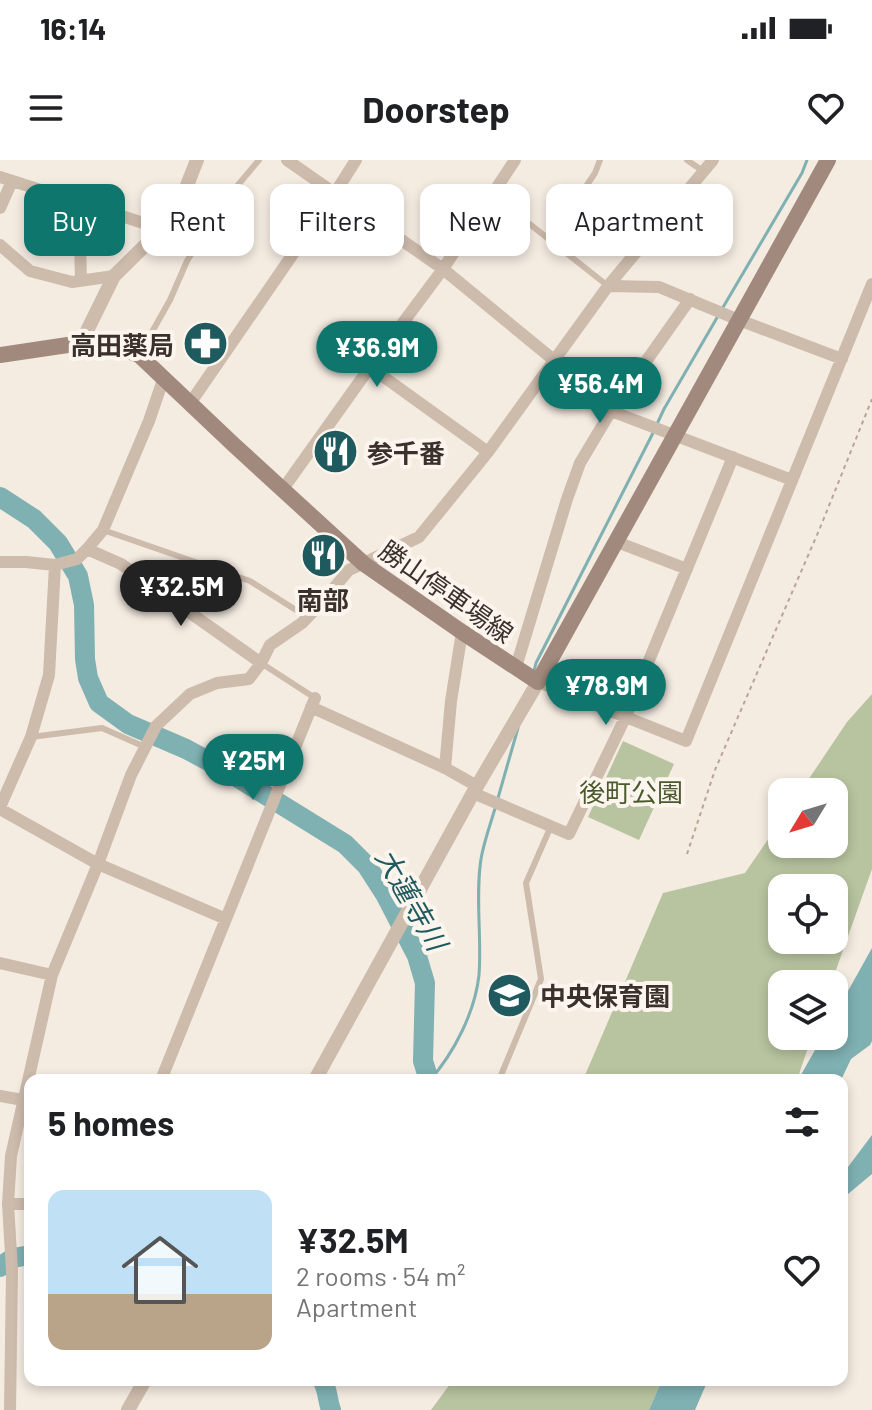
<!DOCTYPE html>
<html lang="en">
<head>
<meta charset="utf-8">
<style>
  :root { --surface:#fff; --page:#f2f2f2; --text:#202124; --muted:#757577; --line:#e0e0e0; --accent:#0f766e }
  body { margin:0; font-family:Barlow,"Noto Sans JP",sans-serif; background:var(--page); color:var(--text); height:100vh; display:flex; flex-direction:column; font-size:30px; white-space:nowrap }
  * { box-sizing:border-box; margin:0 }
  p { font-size:26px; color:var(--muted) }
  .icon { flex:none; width:44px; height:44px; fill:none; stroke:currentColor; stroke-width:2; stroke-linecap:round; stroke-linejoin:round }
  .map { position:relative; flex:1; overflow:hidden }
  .details { position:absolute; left:24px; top:914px; width:824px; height:312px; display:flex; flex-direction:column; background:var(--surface); border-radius:16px; box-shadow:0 4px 12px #0003 }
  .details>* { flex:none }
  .top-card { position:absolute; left:24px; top:24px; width:824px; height:72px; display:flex; gap:16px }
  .needle { width:52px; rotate:232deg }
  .controls { position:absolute; left:768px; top:618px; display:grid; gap:16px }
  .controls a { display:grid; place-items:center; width:80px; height:80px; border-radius:16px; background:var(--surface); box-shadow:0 4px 12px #0003; font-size:40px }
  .price { position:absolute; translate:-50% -68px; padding:0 18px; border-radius:28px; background:var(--accent); color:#fff; font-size:26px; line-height:52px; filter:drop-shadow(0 2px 4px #0008) }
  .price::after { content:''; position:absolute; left:50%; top:48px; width:24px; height:18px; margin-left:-12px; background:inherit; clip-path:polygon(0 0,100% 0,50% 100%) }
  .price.on { background:#222; color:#fff }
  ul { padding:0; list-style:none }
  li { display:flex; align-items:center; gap:24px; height:200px; padding:0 24px }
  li+li { border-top:2px solid var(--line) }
  li span { display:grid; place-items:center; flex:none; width:224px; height:160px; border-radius:16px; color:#555 }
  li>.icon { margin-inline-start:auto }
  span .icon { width:96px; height:96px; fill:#fffc; stroke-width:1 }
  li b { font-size:34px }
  h2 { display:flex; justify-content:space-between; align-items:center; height:96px; padding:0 24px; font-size:34px }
  .tag { padding:0 28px; border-radius:16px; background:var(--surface); box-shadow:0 4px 12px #0003; font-size:28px; line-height:72px }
  .tag.on { background:var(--accent); color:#fff }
  .status { display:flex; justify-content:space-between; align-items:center; height:56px; padding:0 40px; background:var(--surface); direction:ltr }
  .status svg { height:22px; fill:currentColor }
  header { display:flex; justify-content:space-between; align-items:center; height:104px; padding:0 24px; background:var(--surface); font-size:36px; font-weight:700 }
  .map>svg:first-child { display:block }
  .green { fill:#b8c4a0; fill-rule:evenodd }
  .water { fill:#7fb0b2 }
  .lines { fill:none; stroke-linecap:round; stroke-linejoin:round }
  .stream { stroke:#7fb0b2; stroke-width:3 }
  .river { stroke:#7fb0b2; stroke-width:20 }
  .path { stroke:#b9a596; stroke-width:2; stroke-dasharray:4 4; stroke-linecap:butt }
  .service { stroke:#cdbbac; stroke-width:6 }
  .minor { stroke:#cdbbac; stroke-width:12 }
  .tertiary { stroke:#cdbbac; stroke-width:14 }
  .secondary { stroke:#a18a7d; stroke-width:16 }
  .labels { text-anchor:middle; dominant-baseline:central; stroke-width:8; stroke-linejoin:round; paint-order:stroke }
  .poi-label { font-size:26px; font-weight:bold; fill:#3b302b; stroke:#fbf5ee; text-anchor:start }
  .street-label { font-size:26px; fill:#3b302b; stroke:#fbf5ee }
  .park-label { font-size:26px; fill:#4a5a2e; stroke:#fbf5ee }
  .water-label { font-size:28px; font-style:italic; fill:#1f5a5e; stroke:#fbf5ee }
</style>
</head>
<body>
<div class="status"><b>16:14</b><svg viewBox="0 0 49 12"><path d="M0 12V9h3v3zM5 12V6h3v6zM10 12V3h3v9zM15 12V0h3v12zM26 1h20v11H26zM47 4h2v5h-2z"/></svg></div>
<header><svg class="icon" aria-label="menu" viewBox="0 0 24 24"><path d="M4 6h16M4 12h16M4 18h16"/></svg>Doorstep<svg class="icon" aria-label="heart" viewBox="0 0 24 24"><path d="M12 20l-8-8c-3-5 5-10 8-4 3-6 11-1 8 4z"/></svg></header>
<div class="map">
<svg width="872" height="1250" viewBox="0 0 872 1250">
  <rect width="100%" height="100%" fill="#f4ebe1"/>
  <!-- green -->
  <path class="green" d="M872,534v175l-41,115h-49v52h30l-15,44h-214l80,-187 82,-20 37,-54v25h52v-52h-34l47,-70zM834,728v52h-52v-52z
    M623,581l51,23 -35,76 -51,-23z
    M453,1220h209l-13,30h-218z"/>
  <!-- water -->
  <path class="water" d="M872,788v93l-2,4 -19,14 -10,21h-43l25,-44h11v-20z
    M872,975v39l-30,25v-24z
    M662,1220h46l-13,30h-46z"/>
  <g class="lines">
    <!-- stream -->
    <path class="stream" d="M722,149l80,-136 5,-13
      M657,264l7,-15 54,-93
      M534,511l2,-8 118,-232
      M498,638l20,-70
      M430,920c24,-27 45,-68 49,-105 3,-38 -4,-78 2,-116 3,-18 10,-36 15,-54"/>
    <!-- river -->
    <path class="river" d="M0,337l34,22 24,24 20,33 6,29 1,54 3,19 11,25 29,21 58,25 41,22 118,73 22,22 18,28 32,62 8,27 -2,78 6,19
      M0,1107l13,-9 17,-3
      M322,1220c6,9 5,19 9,30"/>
    <!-- path -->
    <path class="path" d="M687,694l28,-84 105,-242 52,-129"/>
    <!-- service -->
    <path class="service" d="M687,0l16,11
      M493,35l115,91
      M550,80l45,-67 5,-13
      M139,195l31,-55 17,-39 35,-57 37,-44
      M103,370l147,51 57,36
      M261,503l54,35
      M31,577l71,-9 43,19
      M499,920l42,-101 -15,-96 25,-57"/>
    <!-- minor -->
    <path class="minor" d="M287,0l156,109 112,92
      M0,17l162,52
      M79,43l2,77
      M0,48l12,-27
      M0,85l30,26 42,11 42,-6
      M608,126l51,1 80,33 103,39
      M553,205l58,46 181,69
      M370,207l118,85
      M191,242l144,-209 21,-33
      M283,329l87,-122 73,-98 72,-109
      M617,382l70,27
      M87,389l34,15 140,99
      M0,402h26l29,3 22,-6 10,-10 16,-19 46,-109 15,-44
      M516,507l51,-168 13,-36 31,-52 79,-112
      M538,522l148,59 186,-457
      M311,547l134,61 6,-67 11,-69
      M445,608l32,18
      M473,633l96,41 57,-118 107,-259
      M0,647l31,-70 18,-62 6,-110
      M0,649l98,55 128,55
      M0,803l52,12
      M161,920l154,-382
      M0,936l23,4
      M8,1044h22
      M10,1250l2,-139 -4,-67 3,-48 41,-181 46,-111 33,-89 25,-49 34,-32 27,-11 32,-4 12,-16 9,-18 32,-22 20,-21 27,-32 70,-33 69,-85 120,-166 105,-126"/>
    <!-- tertiary -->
    <path class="tertiary" d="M81,183l33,-67 61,-60 22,-56
      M315,920l158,-287 65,-111
      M128,1250l17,-30"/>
    <!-- secondary -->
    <path class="secondary" d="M0,195l81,-12 34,3 24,9 95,90 130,119 98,68 76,50 290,-522"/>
  </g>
  <!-- icons -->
  <defs>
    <symbol id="pharmacy-disc" viewBox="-11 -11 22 22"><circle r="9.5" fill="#1f5a5e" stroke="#fbf5ee"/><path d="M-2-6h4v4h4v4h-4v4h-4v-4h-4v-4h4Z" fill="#fff"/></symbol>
    <symbol id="restaurant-disc" viewBox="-11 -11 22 22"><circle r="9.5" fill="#1f5a5e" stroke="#fbf5ee"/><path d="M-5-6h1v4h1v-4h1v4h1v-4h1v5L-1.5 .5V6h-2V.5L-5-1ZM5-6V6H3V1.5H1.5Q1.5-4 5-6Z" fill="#fff"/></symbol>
    <symbol id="school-disc" viewBox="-11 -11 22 22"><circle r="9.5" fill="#1f5a5e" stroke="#fbf5ee"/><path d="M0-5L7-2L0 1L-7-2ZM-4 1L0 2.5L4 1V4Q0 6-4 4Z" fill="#fff"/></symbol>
  </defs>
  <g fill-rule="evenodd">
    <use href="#pharmacy-disc" x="180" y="158" width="51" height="51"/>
    <use href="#restaurant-disc" x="310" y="266" width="51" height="51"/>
    <use href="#restaurant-disc" x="298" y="370" width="51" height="51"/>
    <use href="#school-disc" x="484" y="810" width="51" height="51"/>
  </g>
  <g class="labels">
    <!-- poi labels -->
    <g class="poi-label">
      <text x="174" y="184" text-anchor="end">高田薬局</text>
      <text x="367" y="292">参千番</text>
      <text x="323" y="439" text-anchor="middle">南部</text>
      <text x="540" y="835">中央保育園</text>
    </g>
    <!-- street labels -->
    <g class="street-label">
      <text transform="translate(447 431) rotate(35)">勝山停車場線</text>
    </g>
    <!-- park labels -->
    <g class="park-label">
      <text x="631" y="631">後町公園</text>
    </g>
    <!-- water labels -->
    <g class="water-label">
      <text transform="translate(412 739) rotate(60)">大蓮寺川</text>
    </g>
  </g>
</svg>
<div class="controls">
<a><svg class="needle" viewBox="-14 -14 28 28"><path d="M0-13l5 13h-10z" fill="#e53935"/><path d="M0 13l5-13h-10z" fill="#757577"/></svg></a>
<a><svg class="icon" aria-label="locate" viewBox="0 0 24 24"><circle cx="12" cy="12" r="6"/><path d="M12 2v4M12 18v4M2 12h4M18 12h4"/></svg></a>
<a><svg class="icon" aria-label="layers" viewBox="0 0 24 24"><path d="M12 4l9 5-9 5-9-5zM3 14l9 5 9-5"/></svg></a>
</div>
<b class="price" style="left:377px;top:229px">¥36.9M</b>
<b class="price" style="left:600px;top:265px">¥56.4M</b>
<b class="price on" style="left:181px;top:468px">¥32.5M</b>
<b class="price" style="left:606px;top:567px">¥78.9M</b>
<b class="price" style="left:253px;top:642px">¥25M</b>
<div class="top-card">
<a class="tag on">Buy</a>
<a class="tag">Rent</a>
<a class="tag">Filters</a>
<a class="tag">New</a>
<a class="tag">Apartment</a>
</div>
<section class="details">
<h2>5 homes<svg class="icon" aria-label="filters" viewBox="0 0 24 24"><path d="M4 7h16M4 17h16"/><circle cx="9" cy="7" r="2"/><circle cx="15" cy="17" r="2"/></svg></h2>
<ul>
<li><span style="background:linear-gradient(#bfe0f5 65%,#b9a48a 0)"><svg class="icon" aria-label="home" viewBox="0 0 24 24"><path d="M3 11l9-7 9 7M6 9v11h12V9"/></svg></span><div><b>¥32.5M</b><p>2 rooms · 54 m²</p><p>Apartment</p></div><svg class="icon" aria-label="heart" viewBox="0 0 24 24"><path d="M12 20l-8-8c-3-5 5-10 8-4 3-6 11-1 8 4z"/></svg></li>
</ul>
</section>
</div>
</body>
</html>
